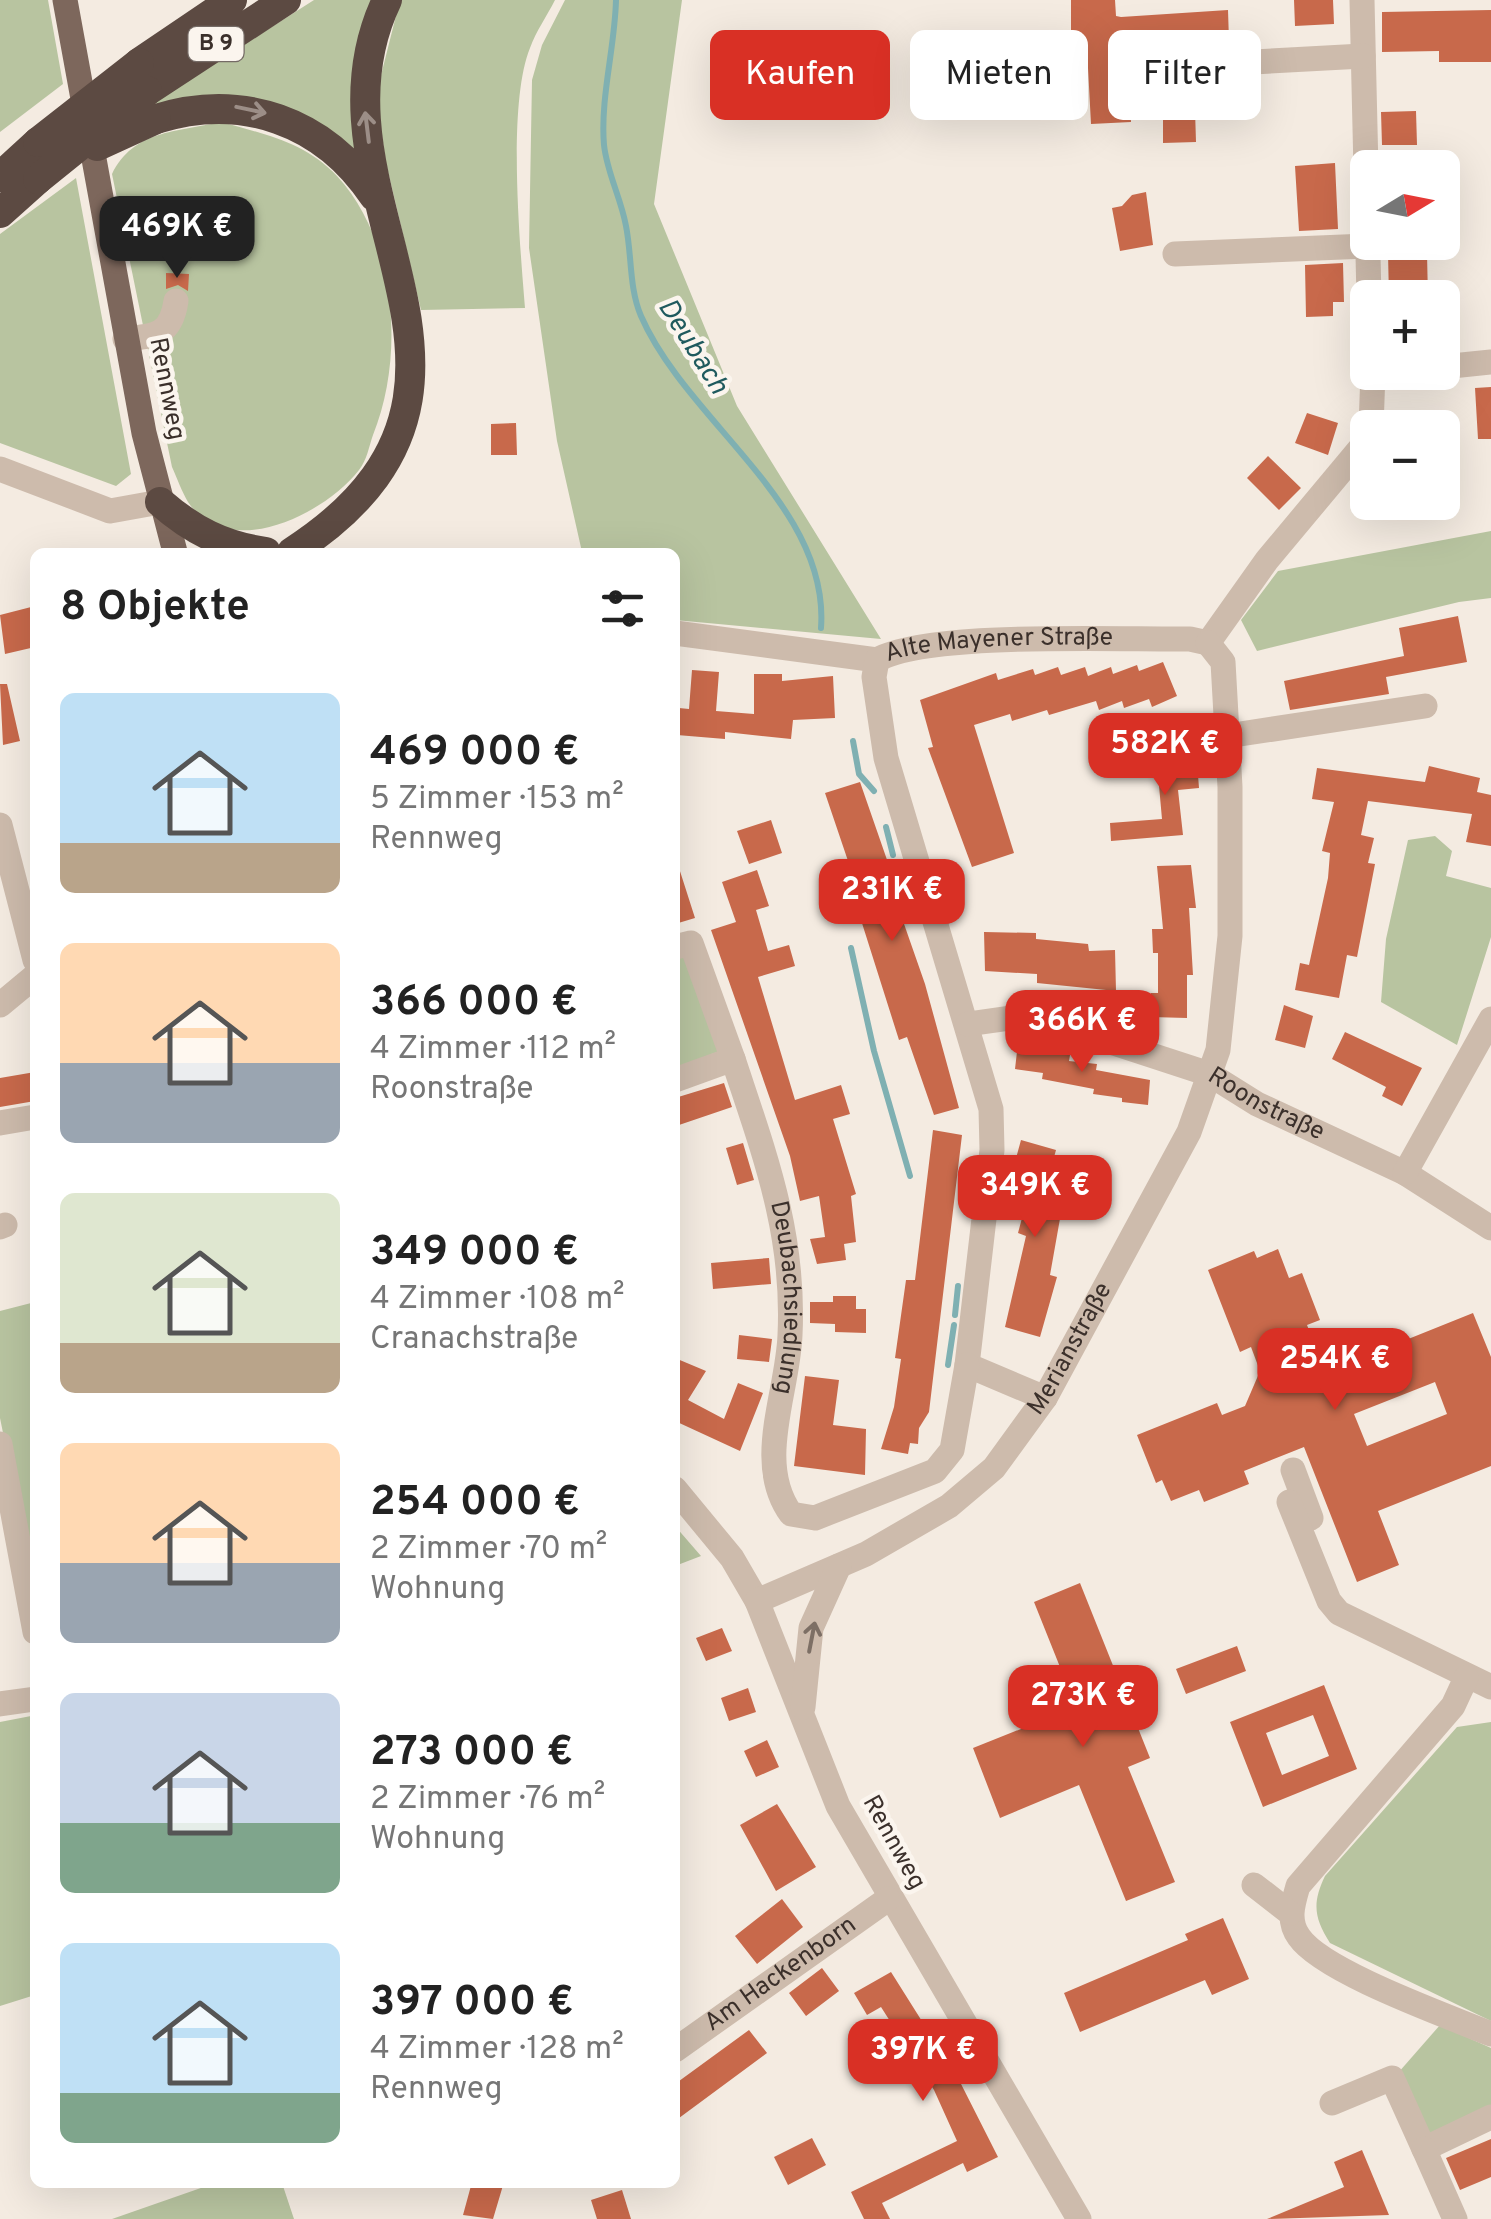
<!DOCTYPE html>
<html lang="de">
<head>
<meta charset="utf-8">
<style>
  :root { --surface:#fff; --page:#f2f2f2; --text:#222; --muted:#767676; --accent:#d93025 }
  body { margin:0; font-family:Overpass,sans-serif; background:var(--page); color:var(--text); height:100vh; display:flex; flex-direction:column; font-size:38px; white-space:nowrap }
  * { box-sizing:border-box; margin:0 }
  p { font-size:32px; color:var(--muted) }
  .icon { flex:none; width:55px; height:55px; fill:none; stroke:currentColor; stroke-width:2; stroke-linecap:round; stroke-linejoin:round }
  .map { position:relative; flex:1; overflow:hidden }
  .side { position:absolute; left:30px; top:548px; width:650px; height:1640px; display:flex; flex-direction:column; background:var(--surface); border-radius:15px; box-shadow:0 10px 40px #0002 }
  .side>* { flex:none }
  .hud { position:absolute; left:710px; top:30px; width:630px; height:90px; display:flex; gap:20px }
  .needle { width:65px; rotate:80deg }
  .buttons { position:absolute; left:1350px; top:150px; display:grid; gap:20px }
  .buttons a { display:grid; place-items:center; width:110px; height:110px; border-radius:15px; background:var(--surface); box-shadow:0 10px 40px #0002; font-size:50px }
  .price { position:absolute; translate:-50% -85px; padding:0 22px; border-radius:20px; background:var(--accent); color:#fff; font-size:32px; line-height:65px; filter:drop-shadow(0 2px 5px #0008) }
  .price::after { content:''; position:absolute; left:50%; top:60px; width:30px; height:22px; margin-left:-15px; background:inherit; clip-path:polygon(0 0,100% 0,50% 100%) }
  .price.current { background:#222; color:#fff }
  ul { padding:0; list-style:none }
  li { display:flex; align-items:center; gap:30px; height:250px; padding:0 30px }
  li span { display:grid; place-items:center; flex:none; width:280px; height:200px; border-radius:15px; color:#555 }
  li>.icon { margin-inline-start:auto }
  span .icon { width:120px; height:120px; fill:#fffc; stroke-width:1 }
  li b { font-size:42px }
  h2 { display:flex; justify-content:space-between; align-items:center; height:120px; padding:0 30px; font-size:42px }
  .pill { padding:0 35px; border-radius:15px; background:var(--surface); box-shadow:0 10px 40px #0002; font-size:35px; line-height:90px }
  .pill.current { background:var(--accent); color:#fff }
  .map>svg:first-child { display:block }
  .green { fill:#b8c4a0 }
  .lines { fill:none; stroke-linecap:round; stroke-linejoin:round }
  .stream { stroke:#7fb0b2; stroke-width:6 }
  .building { fill:#c8694b; fill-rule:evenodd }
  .minor { stroke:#cdbbac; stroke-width:25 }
  .major { stroke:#7d675c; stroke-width:25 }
  .highway { stroke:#5c4a42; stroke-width:30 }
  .highway-bridge { stroke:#5c4a42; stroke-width:30 }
  .oneway { stroke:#9c8e87 }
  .oneway2 { stroke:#7d6f65 }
  .labels { text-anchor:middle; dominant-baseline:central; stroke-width:9; stroke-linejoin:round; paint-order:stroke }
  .shield { fill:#fbf5ee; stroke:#756b66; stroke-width:2.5 }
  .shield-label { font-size:22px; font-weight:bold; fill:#3b302b }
  .street-label { font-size:25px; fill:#3b302b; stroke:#fbf5ee }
  .water-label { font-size:28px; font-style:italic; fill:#1f5a5e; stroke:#fbf5ee }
</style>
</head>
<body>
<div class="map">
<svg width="1491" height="2219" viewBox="0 0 1491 2219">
  <rect width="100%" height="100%" fill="#f4ebe1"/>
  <!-- green -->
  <path class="green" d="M0,0h48l15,84 -63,48z
    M314,0h64l-9,181 -37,-42 -174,-31 -4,-6z
    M400,0h155c-8,16 -19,31 -25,48 -23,57 -10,197 -5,260l-104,2 -35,-147 -10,-68z
    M565,0h117l-28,204 83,202 144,233 -206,-19v-68h-93l-25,-111 -28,-193 3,-168 10,-35z
    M221,122c43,12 84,20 116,54 60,65 68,180 36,259 -4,11 -6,25 -14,35 -33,43 -130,93 -171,32 -6,-10 -11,-24 -16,-35l-60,-293c22,-44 64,-42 109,-52z
    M76,178l55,296 -15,12 -116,-43v-209z
    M1491,531v67l-32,4 -202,49 -16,-31 37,-49z
    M1435,836l17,15 -6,25 45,12v49l-34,108 -76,-43 5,-63 22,-99z
    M685,955l35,96 -42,16 -3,-108z
    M35,1302v289l-35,-173v-107z
    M675,1526l26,30 -26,10z
    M31,1716l4,18v261l-35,11v-284z
    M1491,1722v299l-161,-78c-16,-25 -18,-40 -5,-67l132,-149z
    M1440,2025l51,23v61l-62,27 -31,-63z
    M218,2182l64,1 12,36h-182z"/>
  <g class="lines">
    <!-- stream -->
    <path class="stream" d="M616,0c-1,47 -16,98 -12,145 3,28 17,53 22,81 6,30 3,62 15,90 46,106 189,189 180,312
      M853,741l6,33 15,17
      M886,827l7,28
      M851,948l23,103 36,125
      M955,1315l3,-29
      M948,1365l6,-40"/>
  </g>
  <!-- building -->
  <path class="building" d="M1071,0h44l1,16 5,1 107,-7 1,31 -111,5 1,33h10l2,43 -40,2 -3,-56 -17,1z
    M1294,0h39l1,24 -39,2z
    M1491,10v52h-52v-11l-57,1v-40z
    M1246,82l1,33 -34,1 -1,-33z
    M1195,110l1,32 -33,1v-32z
    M1416,111l1,34h-35l-1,-33z
    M1335,163l3,66 -39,2 -4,-65z
    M1146,192l7,53 -33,6 -8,-43 10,-2 10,-11z
    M1388,253h39l1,45h-39z
    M1343,263l1,39h-11v14l-27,1 -1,-52z
    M166,273l23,1 -1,17 -10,-6 -12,4z
    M1491,387v52h-13l-3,-51z
    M1307,413l31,10 -10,32 -33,-12z
    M516,423l1,32h-26v-31z
    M1268,456l33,32 -22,22 -32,-32z
    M35,606v41l-30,7 -5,-39z
    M1458,616l9,46 -81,15 3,17 -99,16 -6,-29 120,-25 -5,-28z
    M1163,662l14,34 -25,11 -3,-8 -25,9 -2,-7 -23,9 -3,-9 -47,14 -2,-5 -35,11 -2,-7 -36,11 40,128 -42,14 -44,-119 5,-1 -13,-47 76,-27 2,7 35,-11 2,6 23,-8 3,8 24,-8 3,9 23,-9 2,7 24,-9 2,6z
    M692,670l27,2 -3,39 38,3v-40h28v7l51,-5 2,42 -42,2 -2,19 -66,-7v7l-48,-4 2,-27 10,1z
    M0,684h7l13,57 -17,4z
    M1196,749l3,39 -21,2 5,45 -72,6 -1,-18 52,-4 -6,-67z
    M1429,766l51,12 -3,14 14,3v51l-25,-4 6,-28 -104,-13 -7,34 13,3 -6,25 7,1 -18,93 -10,-2 -8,43 -44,-8 5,-27 9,2 19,-87 2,-25 -8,-2 12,-49 -22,-3 5,-31 108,14z
    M860,782l34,98 -5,1 36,103 34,124 -25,7 -27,-78 -8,3 -38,-120 6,-3 -42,-124z
    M771,820l11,33 -33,11 -12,-33z
    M1191,865l5,43h-7l4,67h-6v43l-36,-1v-24h7v-40h-5l-1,-24h11l-6,-63z
    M675,868h4l16,50 -20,6z
    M757,870l12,36 -13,4 12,41 21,-6 6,21 -37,11 37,123 46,-15 9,29 -17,5 23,75 -5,2 5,46 -12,2 2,16 -29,4 -7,-25 15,-2 -6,-41 -19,5 -10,-45 -79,-226 25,-8 -14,-40z
    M984,932l52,1v6l52,5 1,7 26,-1 1,41 -79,-8v-9l-52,-3z
    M1284,1005l29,11 -8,32 -30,-8z
    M1345,1032l77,36 -20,38 -20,-10 4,-9 -54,-28z
    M1018,1043l28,4 -1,5 25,3 -1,6 28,3 -1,6 54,10 -2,25 -26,-3v-4l-29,-4 1,-5 -52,-10 1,-6 -28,-4z
    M35,1072v29l-35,6v-29z
    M724,1083l8,24 -53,18 -4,-27z
    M933,1130l29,5 -33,277 -10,16 -1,16 -8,-1 -2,11 -27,-5 13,-42 7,-48 -6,-1 11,-78h9z
    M1021,1140l35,10 -8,29 11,3 -7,28 9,3 -11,62 7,2 -17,60 -35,-10 21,-91 -8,-3 8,-30 -10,-3 8,-28 -11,-3z
    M743,1143l11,37 -17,5 -11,-37z
    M1278,1249l11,29 13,-5 18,47 -13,5 9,23 -21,8 14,35 31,-13 -4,-10 137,-55 18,44v109l-113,45 21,54 -42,17 -53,-135 -60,24 5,13 -45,18 -5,-12 -28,11 -9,-21 -6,3 -19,-48 80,-32 5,12 23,-9 15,-35 -9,-24 -11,5 -32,-82 46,-19 3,7zM1435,1382l12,32 -80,32 -13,-32z
    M769,1258l2,26 -58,5 -2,-26z
    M833,1296h23v13h10v24l-31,-1v-8l-25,-1v-21h23z
    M739,1335l33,4 -3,23 -32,-3z
    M675,1358l31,13 -18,29 36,19 14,-36 25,10 -23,58 -65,-30z
    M805,1376l34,4 -6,45 33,4 -1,46 -71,-9z
    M1080,1583l70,175 -22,9 47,115 -49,19 -47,-116 -79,33 -27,-70 103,-41 -42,-105z
    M722,1628l10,23 -26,10 -10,-23z
    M1237,1646l9,25 -60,23 -10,-25z
    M1324,1685l33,84 -94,38 -33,-85zM1313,1715l16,41 -47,19 -16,-42z
    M748,1688l8,24 -27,9 -8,-23z
    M767,1740l12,27 -23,10 -12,-26z
    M777,1804l39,63 -40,24 -36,-66z
    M782,1899l21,28 -46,37 -22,-28z
    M1223,1918l26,61 -37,16 -7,-15 -125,52 -16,-39 124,-53 -3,-6z
    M822,1968l17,23 -33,25 -17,-23z
    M891,1972l68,108 39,77 -31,15 -4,-9 -81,40 8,16h-26l-13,-27 106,-51 -23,-51 -53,-83 -14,8 -13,-22z
    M749,2030l18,23 -92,68v-37z
    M812,2138l14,27 -38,20 -14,-28z
    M1491,2139v38l-31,13 -14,-32z
    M1362,2150l27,65 -122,4 77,-32 -10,-25z
    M472,2182h32l-11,37 -30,-4z
    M622,2190l9,29h-34l-6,-19z"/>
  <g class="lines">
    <!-- minor -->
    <g class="minor">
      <path d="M1362,0l7,298"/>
      <path d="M1144,68l219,-12"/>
      <path d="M1175,254l192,-8"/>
      <path d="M125,339c31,-3 46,-4 51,-38"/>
      <path d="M1442,367l49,-5"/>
      <path d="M1371,428l2,-56"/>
      <path d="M0,469l110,42 50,-9"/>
      <path id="s1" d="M675,633l202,27c51,-29 245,-20 313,-21l18,4"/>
      <path d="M1208,643l59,-83 101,-121"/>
      <path d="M877,660l-3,17 12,81 105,351 1,41 -25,215 78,33"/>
      <path d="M1227,736l198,-30"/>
      <path d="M0,825l35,135"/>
      <path d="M675,947l16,-4 42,116"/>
      <path d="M0,1005l35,-29"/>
      <path id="s2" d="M968,1024l49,-7 36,6 156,51 48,30 148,69 86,55"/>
      <path id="s3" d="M675,1080l58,-21c31,94 62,174 57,276 -2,58 -36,128 1,179l24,4 120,-47 17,-21 15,-85"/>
      <path d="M0,1123l35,-6"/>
      <path d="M1405,1173l86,-154"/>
      <path d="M0,1227l5,-2"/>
      <path d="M0,1444l35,188"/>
      <path d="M1293,1470l18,48"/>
      <path d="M675,1489l57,69 25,43 81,205 241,413"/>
      <path d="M1289,1502l40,99 10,12 152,74"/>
      <path id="s4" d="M757,1601l109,-47 83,-48 45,-38 51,-70 144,-266 29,-82 12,-114v-149l-7,-125 -15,-19"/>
      <path d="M1466,1678l-13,28 -155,180c-5,17 -11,35 1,51 24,35 149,79 192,97"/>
      <path d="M0,1704l35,-5"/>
      <path d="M803,1707l8,-79 28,-62"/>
      <path d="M1254,1885l36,28"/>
      <path id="s5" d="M675,2050l213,-151"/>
      <path d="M1332,2103l60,-25 32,71 67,-32"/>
      <path d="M1424,2149l31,70"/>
    </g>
    <!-- major -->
    <path class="major" d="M65,0l79,433 31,119"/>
    <!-- highway -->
    <path class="highway" d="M139,63l93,-63
      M147,91l139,-91
      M156,119c86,-27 168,2 218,77
      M0,177l38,-35
      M0,213l38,-34
      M160,502c32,28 63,44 106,50
      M292,552c257,-166 1,-356 95,-552"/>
    <!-- highway-bridge -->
    <path class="highway-bridge" d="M38,142l101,-79
      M97,146l59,-27
      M38,179l109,-88"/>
  </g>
  <!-- one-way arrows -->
  <defs><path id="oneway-shaft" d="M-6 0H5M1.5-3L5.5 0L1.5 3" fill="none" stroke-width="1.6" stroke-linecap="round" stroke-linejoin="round" transform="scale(2.5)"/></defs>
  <g class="oneway">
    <use href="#oneway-shaft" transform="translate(251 110) rotate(12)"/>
    <use href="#oneway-shaft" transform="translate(367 127) rotate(-97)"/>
  </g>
  <use class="oneway2" href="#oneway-shaft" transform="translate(812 1637) rotate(-79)"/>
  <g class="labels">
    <!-- shield labels -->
    <rect class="shield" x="188.5" y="27" width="55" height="34" rx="8"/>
    <g class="shield-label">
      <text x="216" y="44">B 9</text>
    </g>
    <!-- street labels -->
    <g class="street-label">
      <text transform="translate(166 389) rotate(79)">Rennweg</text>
      <text stroke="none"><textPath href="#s1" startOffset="328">Alte Mayener Straße</textPath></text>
      <text stroke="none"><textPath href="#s2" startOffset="315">Roonstraße</textPath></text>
      <text stroke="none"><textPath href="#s3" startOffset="308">Deubachsiedlung</textPath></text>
      <text stroke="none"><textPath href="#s4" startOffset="415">Merianstraße</textPath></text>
      <text transform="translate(893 1843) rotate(61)">Rennweg</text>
      <text stroke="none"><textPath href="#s5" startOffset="130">Am Hackenborn</textPath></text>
    </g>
    <!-- water labels -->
    <g class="water-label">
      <text transform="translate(692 347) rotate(58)">Deubach</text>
    </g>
  </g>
</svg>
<div class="buttons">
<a><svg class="needle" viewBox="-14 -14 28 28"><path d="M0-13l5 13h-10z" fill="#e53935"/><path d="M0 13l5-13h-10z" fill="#767676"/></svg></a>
<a>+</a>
<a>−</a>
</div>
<b class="price current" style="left:177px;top:281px">469K €</b>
<b class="price" style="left:1165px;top:798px">582K €</b>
<b class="price" style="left:892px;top:944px">231K €</b>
<b class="price" style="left:1082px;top:1075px">366K €</b>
<b class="price" style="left:1035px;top:1240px">349K €</b>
<b class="price" style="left:1335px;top:1413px">254K €</b>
<b class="price" style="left:1083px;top:1750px">273K €</b>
<b class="price" style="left:923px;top:2104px">397K €</b>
<div class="hud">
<a class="pill current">Kaufen</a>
<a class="pill">Mieten</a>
<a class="pill">Filter</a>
</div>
<section class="side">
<h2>8 Objekte<svg class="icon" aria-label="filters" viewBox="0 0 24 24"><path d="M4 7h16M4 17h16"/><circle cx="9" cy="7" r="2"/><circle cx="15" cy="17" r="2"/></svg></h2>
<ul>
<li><span style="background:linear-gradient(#bfe0f5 75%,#b9a48a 0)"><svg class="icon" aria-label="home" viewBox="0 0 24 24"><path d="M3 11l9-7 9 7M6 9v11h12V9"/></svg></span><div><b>469 000 €</b><p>5 Zimmer · 153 m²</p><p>Rennweg</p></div></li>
<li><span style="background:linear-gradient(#ffd9b3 60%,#9aa5b1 0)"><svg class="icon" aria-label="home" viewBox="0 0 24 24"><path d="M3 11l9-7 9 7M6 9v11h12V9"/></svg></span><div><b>366 000 €</b><p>4 Zimmer · 112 m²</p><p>Roonstraße</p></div></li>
<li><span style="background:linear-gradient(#dfe7d0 75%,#b9a48a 0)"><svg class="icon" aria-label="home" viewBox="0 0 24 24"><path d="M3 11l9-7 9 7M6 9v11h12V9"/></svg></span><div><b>349 000 €</b><p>4 Zimmer · 108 m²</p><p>Cranachstraße</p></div></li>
<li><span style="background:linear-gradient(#ffd9b3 60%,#9aa5b1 0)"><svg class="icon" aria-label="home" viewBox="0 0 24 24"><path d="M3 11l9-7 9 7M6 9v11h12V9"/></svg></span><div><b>254 000 €</b><p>2 Zimmer · 70 m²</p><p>Wohnung</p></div></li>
<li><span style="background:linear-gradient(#c9d6e8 65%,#7fa58c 0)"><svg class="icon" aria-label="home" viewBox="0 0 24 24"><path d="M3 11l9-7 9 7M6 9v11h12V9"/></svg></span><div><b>273 000 €</b><p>2 Zimmer · 76 m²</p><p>Wohnung</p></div></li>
<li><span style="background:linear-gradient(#bfe0f5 75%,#7fa58c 0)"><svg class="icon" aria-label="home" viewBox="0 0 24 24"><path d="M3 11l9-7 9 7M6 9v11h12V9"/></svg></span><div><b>397 000 €</b><p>4 Zimmer · 128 m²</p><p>Rennweg</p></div></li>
</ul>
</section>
</div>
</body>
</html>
